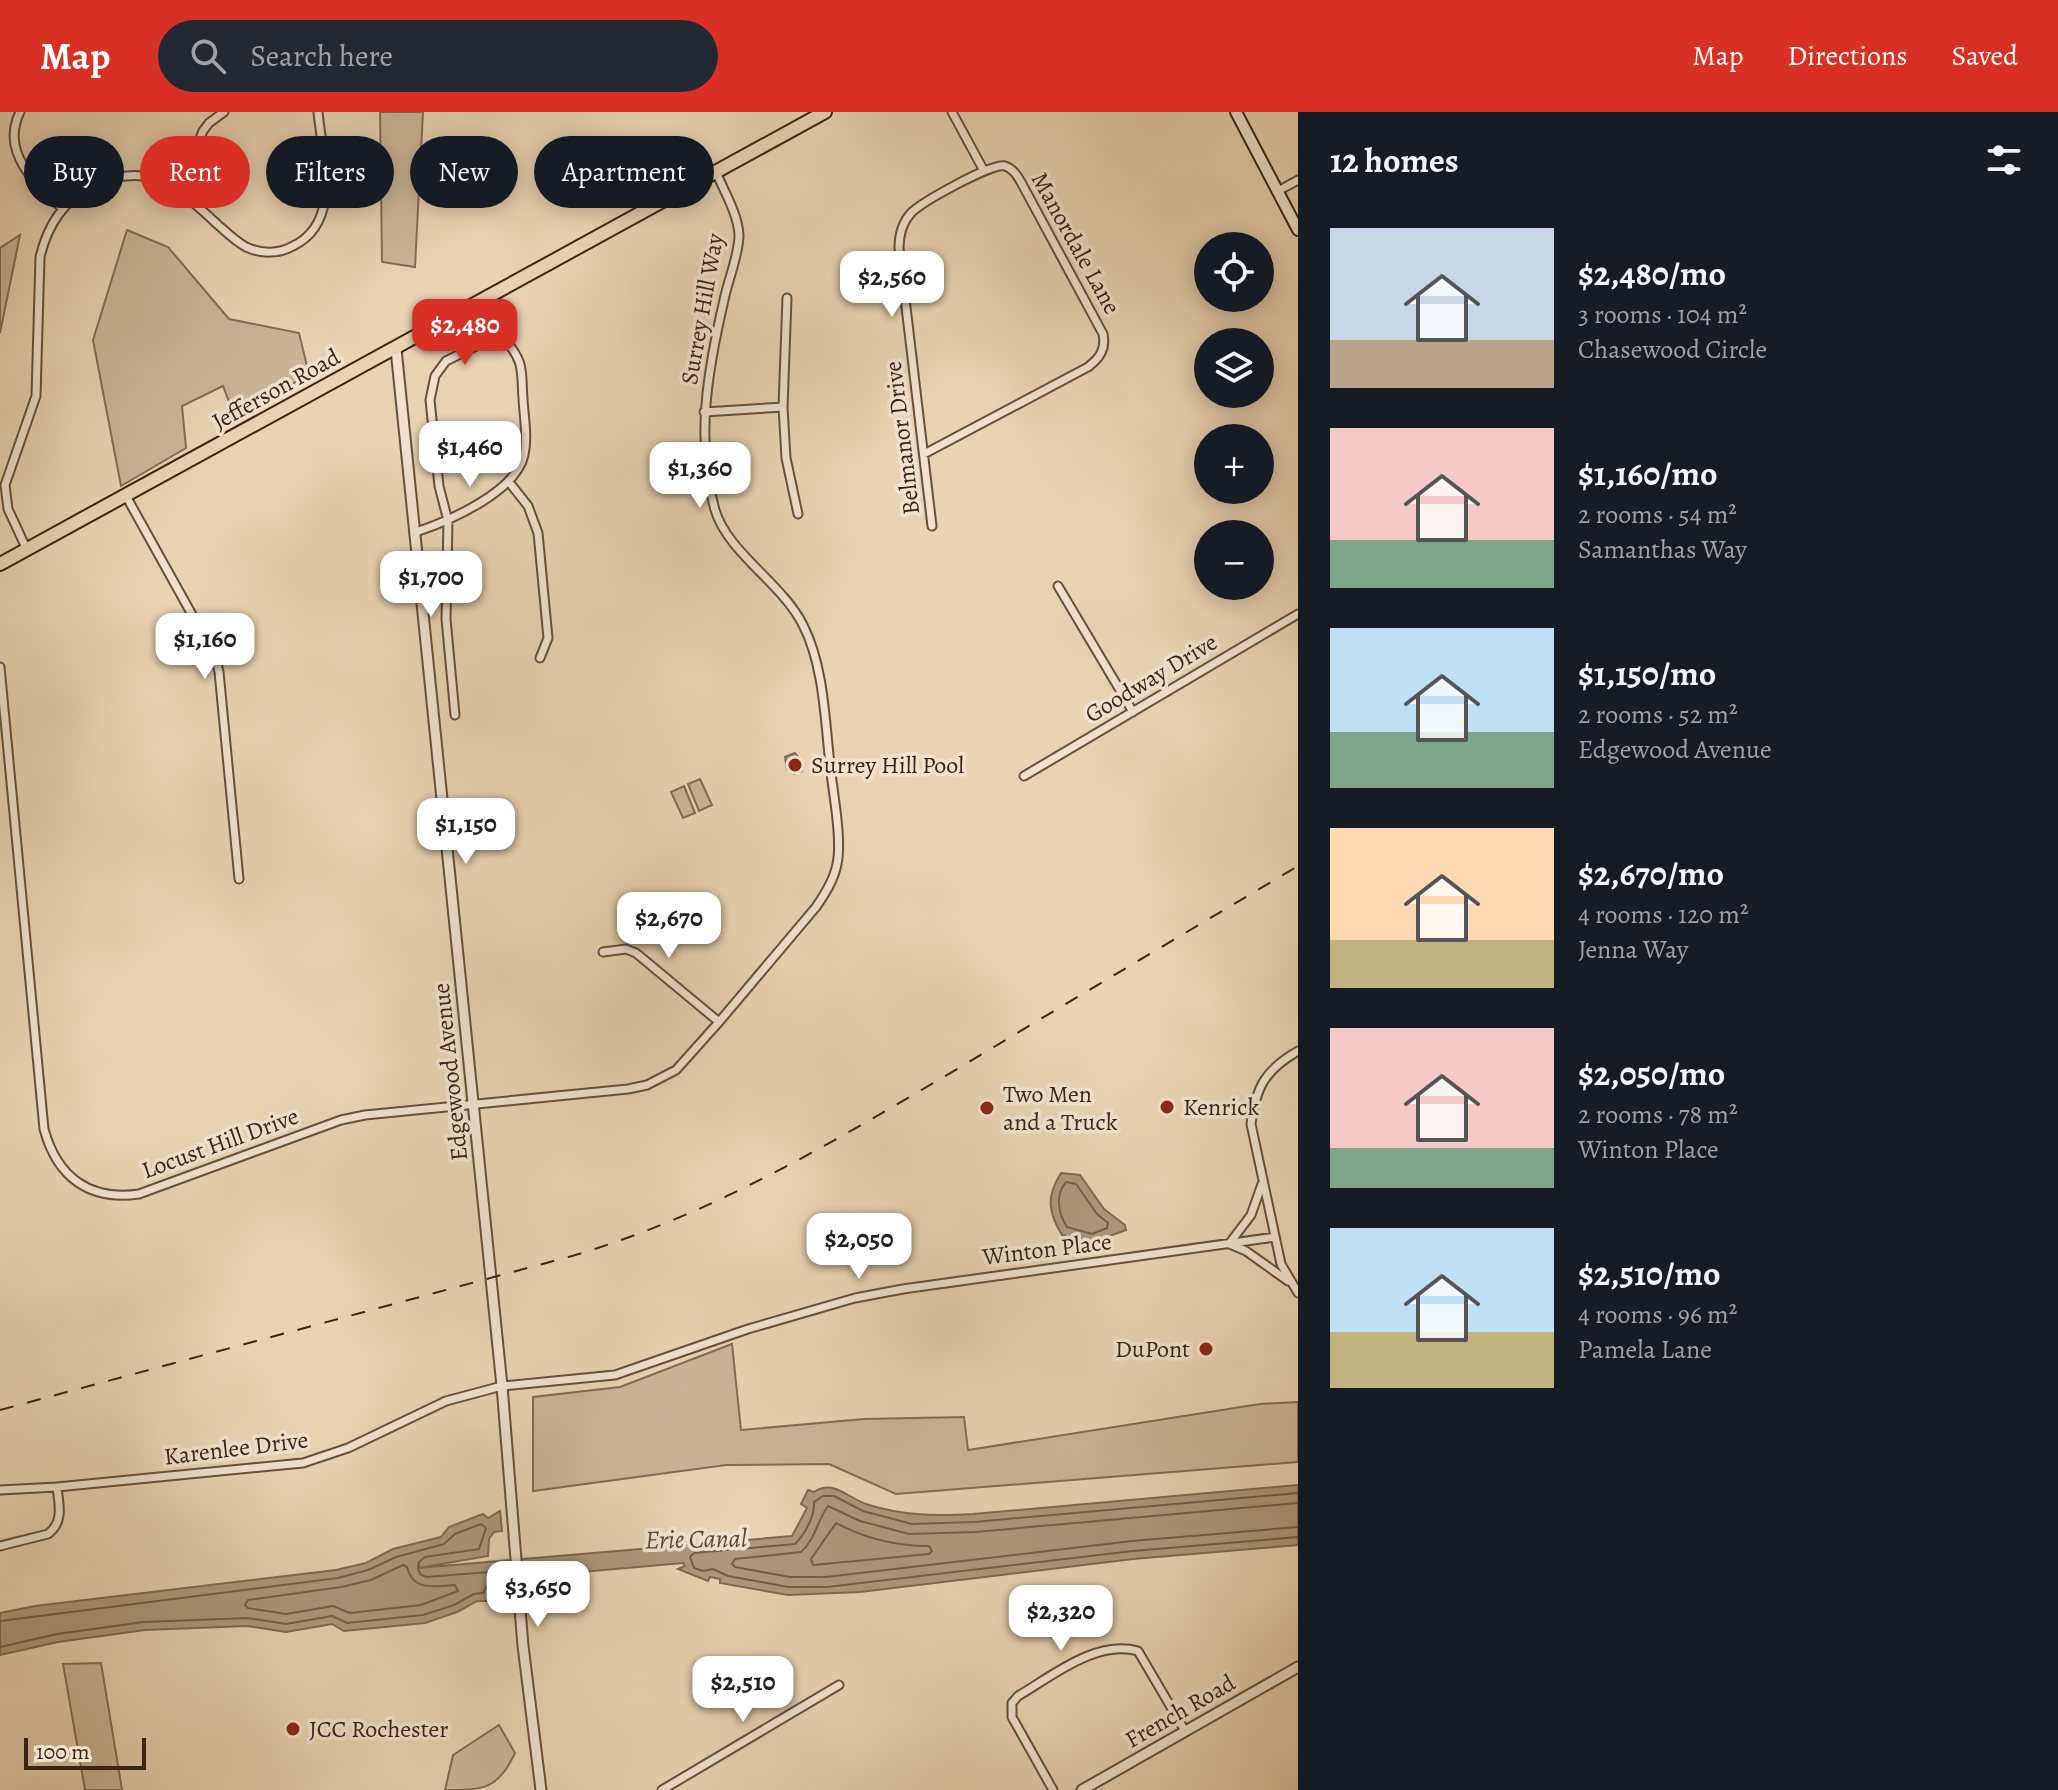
<!DOCTYPE html>
<html lang="en">
<head>
<meta charset="utf-8">
<style>
  :root { --surface:#171b24; --page:#242831; --text:#f1f3f6; --muted:#9ea1a6; --accent:#d93025 }
  body { margin:0; font-family:Alegreya,serif; background:var(--page); color:var(--text); height:100vh; display:flex; flex-direction:column; font-size:30px; white-space:nowrap }
  * { box-sizing:border-box; margin:0 }
  p { font-size:26px; color:var(--muted) }
  .icon { flex:none; width:44px; height:44px; fill:none; stroke:currentColor; stroke-width:2; stroke-linecap:round; stroke-linejoin:round }
  .map { position:relative; flex:1; overflow:hidden }
  .sheet { display:flex; flex-direction:column; background:var(--surface); width:760px }
  .sheet>* { flex:none }
  .hud { position:absolute; left:24px; top:24px; width:760px; height:72px; display:flex; gap:16px }
  .buttons { position:absolute; left:1194px; top:120px; display:grid; gap:16px }
  .buttons a { display:grid; place-items:center; width:80px; height:80px; border-radius:50%; background:var(--surface); box-shadow:0 4px 20px #0003; font-size:40px }
  .scale { position:absolute; left:24px; bottom:20px; width:122px; box-sizing:border-box; padding-left:8px; border:4px solid #3b2412; border-top:0; font-size:22px; line-height:28px; white-space:nowrap; color:#3b2412; -webkit-text-stroke:6px #f1e2ce; paint-order:stroke }
  .price { position:absolute; translate:-50% -68px; padding:0 18px; border-radius:16px; background:#fff; color:#222; font-size:26px; line-height:52px; filter:drop-shadow(0 2px 4px #0008) }
  .price::after { content:''; position:absolute; left:50%; top:48px; width:24px; height:18px; margin-left:-12px; background:inherit; clip-path:polygon(0 0,100% 0,50% 100%) }
  .price.selected { background:var(--accent); color:#fff }
  ul { padding:0; list-style:none }
  li { display:flex; align-items:center; gap:24px; height:200px; padding:0 32px }
  li span { display:grid; place-items:center; flex:none; width:224px; height:160px; border-radius:0px; color:#555 }
  li>.icon { margin-inline-start:auto }
  span .icon { width:96px; height:96px; fill:#fffc; stroke-width:1 }
  li b { font-size:34px }
  h2 { display:flex; justify-content:space-between; align-items:center; height:96px; padding:0 32px; font-size:34px }
  .chip { padding:0 28px; border-radius:36px; background:var(--surface); box-shadow:0 4px 20px #0003; font-size:28px; line-height:72px }
  .chip.selected { background:var(--accent); color:#fff }
  header { display:flex; align-items:center; gap:48px; box-sizing:border-box; height:112px; padding:0 40px; background:var(--accent); color:#fff }
  header strong { font-size:38px }
  nav { display:flex; gap:44px; margin-inline-start:auto; font-size:28px }
  .search { width:560px; height:72px; background:var(--page); display:flex; align-items:center; gap:20px; box-sizing:border-box; padding:0 28px; border-radius:44px; color:var(--muted); font-size:30px }
  main { display:flex; flex:1; min-height:0 }
  .map>svg:first-child { display:block }
  .green { fill:#ccb598; stroke:#846c55; stroke-width:2 }
  .water { fill:#ae987c; stroke:#806a52; stroke-width:2 }
  .lines { fill:none; stroke-linecap:round; stroke-linejoin:round }
  .shore { stroke:#745e47; stroke-width:2 }
  .minor-casing { stroke:#67503a; stroke-width:11 }
  .tertiary-casing { stroke:#67503a; stroke-width:13 }
  .secondary-casing { stroke:#3b2412; stroke-width:14 }
  .primary-casing { stroke:#3b2412; stroke-width:16 }
  .minor { stroke:#f1e2ce; stroke-width:7 }
  .tertiary { stroke:#f1e2ce; stroke-width:9 }
  .secondary { stroke:#f1e2ce; stroke-width:10 }
  .primary { stroke:#ead3b3; stroke-width:12 }
  .rail { stroke:#3b2412; stroke-width:2; stroke-dasharray:14 14; stroke-linecap:butt }
  .poi-dot { fill:#8f2418; stroke:#f1e2ce; stroke-width:3 }
  .labels { text-anchor:middle; dominant-baseline:central; stroke-width:7; stroke-linejoin:round; paint-order:stroke }
  .street-label { font-size:24px; fill:#3b2412; stroke:#f1e2ce }
  .poi-label { font-size:24px; fill:#3b2412; stroke:#f1e2ce; text-anchor:start }
  .water-label { font-size:26px; font-style:italic; fill:#5e4732; stroke:#f1e2ce }
</style>
</head>
<body>
<header>
<strong>Map</strong>
<div class="search"><svg class="icon" aria-label="search" viewBox="0 0 24 24"><circle cx="10" cy="10" r="6"/><path d="M15 15l6 6"/></svg>Search here</div>
<nav><a>Map</a><a>Directions</a><a>Saved</a></nav>
</header>
<main>
<div class="map">
<svg width="1298" height="1678" viewBox="0 0 1298 1678">
  <rect width="100%" height="100%" fill="#ead3b3"/>
  <filter id="stains"><feTurbulence type="fractalNoise" baseFrequency=".0025" numOctaves="4"/><feColorMatrix values="0 0 0 0 .2 0 0 0 0 .09 0 0 0 0 .02 0 0 0 .5 -.17"/></filter>
  <radialGradient id="worn" r=".72"><stop offset=".6" stop-color="#630" stop-opacity="0"/><stop offset="1" stop-color="#630" stop-opacity=".3"/></radialGradient>
  <!-- green -->
  <path class="green" d="M380,0h43l-8,155 -33,-5z
    M127,118l41,17 61,72 70,14 10,41 -74,44 -12,-32 -41,20 4,42 -65,38 -28,-146z
    M20,123l-20,98v-85z
    M700,667l12,26 -13,6 -11,-27z
    M684,674l11,27 -12,5 -12,-26z
    M732,1232l9,86 123,-11 100,-2 4,33 292,-46 38,-2v60l-402,32 -67,-30 -103,1 -193,26v-94l87,-10z
    M101,1551l21,127h-37l-22,-126z
    M499,1613l16,28c-17,37 -32,37 -70,37l8,-35z"/>
  <!-- water -->
  <path class="water" d="M795,641l8,10 -1,8 -8,3 -7,-5 -2,-12z
    M1061,1061l19,2 24,34 21,16 1,5 -33,12 -31,-7c-14,-23 -16,-38 -1,-62z
    M1298,1373v60l-165,14 -273,33 -72,3 -68,-12v-4l-10,-2 -2,4 -30,-12 7,-3 -2,-3 -181,16 -8,9 -3,13h-14l-20,11 -32,11 -81,8 -12,-7 -46,8 -39,-6 -102,4 -87,12 -58,13v-42l35,-7 301,-36 30,-7 27,-14 48,-12 8,-10 34,-13 5,4 12,-7 2,20 -8,1 -5,7 -1,17 -70,12 374,-32 15,-28 -6,-4 7,-14 6,2c20,-13 34,6 52,12 37,12 69,12 107,10z"/>
  <g class="lines">
    <!-- shore -->
    <path class="shore" d="M1066,1070l10,2 21,30 11,9 -1,5 -15,6 -25,-7c-9,-14 -12,-32 -1,-45z
      M1298,1381l-324,29 -62,2 -49,-13 -29,-15h-11l-9,6c1,14 -9,32 -19,42l-101,9 -4,4 4,11 9,3 10,-2 15,7 61,11h38l306,-36 165,-14
      M1298,1391l-323,29 -66,2 -49,-13 -32,-15c-10,13 -13,34 -27,46l-66,7 -3,5 3,3 55,10h36l306,-36 166,-14
      M836,1411c28,15 61,23 93,23l3,5 -3,3 -116,11 -2,-6z
      M403,1453l4,2c6,25 27,19 48,18l3,6 -37,14 -71,8 -17,-7 -47,8 -38,-6 -3,-3 3,-5 93,-13 30,-7z
      M0,1509l338,-43 30,-8 28,-13 48,-13 11,-10 26,-10 5,4 -7,21 -54,8 -6,5 -1,7 3,6 6,2 62,-5 4,3 -10,18 -9,1 -20,11 -31,10 -76,8 -15,-7 -46,8 -39,-6 -103,4 -87,12 -57,13"/>
    <defs>
      <path id="minor" d="M20,0c-20,40 15,72 43,97
        M952,0l32,59
        M180,77l23,-58 6,-8 15,-11
        M1278,79l20,-11
        M787,186l-4,109 3,51 12,56
        M704,300l79,-5
        M924,342l164,-87c12,-9 18,-18 15,-33l-81,-150c-4,-7 -8,-15 -17,-18 -14,-3 -83,36 -94,47 -9,10 -12,21 -12,35l33,278
        M509,370l19,24 10,27 10,105 -8,20
        M126,384l89,160 4,16 20,207
        M416,420c33,-11 100,-40 108,-77 4,-18 0,-38 -1,-56 -2,-27 2,-36 -17,-58l-16,-2 -44,22 -11,15 -5,24 9,86 9,35 -2,98 9,96
        M27,438l-19,-41 -3,-24 31,-89 4,-139c7,-29 21,-54 48,-68 57,-32 88,-3 129,35 9,8 18,17 29,23 15,7 33,7 47,-1 50,-24 29,-90 25,-134
        M1058,474l75,126
        M0,555l44,462c13,48 45,72 95,65l202,-74 24,-5 263,-26 19,-4 29,-15 43,-48 97,-115c9,-13 18,-27 21,-43 5,-23 -3,-66 -6,-91 -6,-47 -6,-105 -28,-148 -21,-42 -75,-72 -88,-115 -20,-70 -7,-141 9,-210 4,-20 15,-45 15,-65 -1,-21 -15,-44 -23,-63
        M1024,664l274,-162
        M603,840l23,-3 10,4 83,69
        M1298,939c-33,19 -42,36 -47,73l30,140 17,29
        M1229,1132l22,-29 11,-31
        M1232,1133l14,6 42,30
        M0,1378l57,-3 246,-24 45,-15 98,-47 56,-15 113,-11 133,-46 107,-31 48,-9 372,-52
        M0,1434l48,-12c16,-12 11,-29 9,-47
        M662,1678l177,-105
        M1053,1678l-41,-73v-14l6,-7c33,-19 78,-57 120,-45l47,80"/>
      <path id="tertiary" d="M396,237l106,1037 21,260 18,144
        M1082,1678l216,-123"/>
      <path id="secondary" d="M1236,0l62,118"/>
      <path id="primary" d="M0,452l825,-452"/>
    </defs>
    <!-- minor casing -->
    <use href="#minor" class="minor-casing"/>
    <!-- tertiary casing -->
    <use href="#tertiary" class="tertiary-casing"/>
    <!-- secondary casing -->
    <use href="#secondary" class="secondary-casing"/>
    <!-- primary casing -->
    <use href="#primary" class="primary-casing"/>
    <!-- minor -->
    <use href="#minor" class="minor"/>
    <!-- tertiary -->
    <use href="#tertiary" class="tertiary"/>
    <!-- secondary -->
    <use href="#secondary" class="secondary"/>
    <!-- primary -->
    <use href="#primary" class="primary"/>
    <!-- rail -->
    <path class="rail" d="M0,1298l572,-154c143,-42 264,-116 392,-191 111,-67 223,-133 334,-199"/>
  </g>
  <!-- markers -->
  <g class="poi-dot">
    <circle cx="795" cy="653" r="8"/>
    <circle cx="1167" cy="995" r="8"/>
    <circle cx="987" cy="996" r="8"/>
    <circle cx="1206" cy="1237" r="8"/>
    <circle cx="293" cy="1617" r="8"/>
  </g>
  <g class="labels">
    <!-- street labels -->
    <g class="street-label">
      <text transform="translate(1076 131) rotate(61)">Manordale Lane</text>
      <text transform="translate(702 197) rotate(-80)">Surrey Hill Way</text>
      <text transform="translate(276 277) rotate(-29)">Jefferson Road</text>
      <text transform="translate(902 326) rotate(-97)">Belmanor Drive</text>
      <text transform="translate(1151 566) rotate(-31)">Goodway Drive</text>
      <text transform="translate(450 960) rotate(-96)">Edgewood Avenue</text>
      <text transform="translate(220 1031) rotate(-20)">Locust Hill Drive</text>
      <text transform="translate(1047 1137) rotate(-7)">Winton Place</text>
      <text transform="translate(236 1336) rotate(-7)">Karenlee Drive</text>
      <text transform="translate(1180 1599) rotate(-30)">French Road</text>
    </g>
    <!-- poi labels -->
    <g class="poi-label">
      <text x="811" y="653">Surrey Hill Pool</text>
      <text x="1003" y="982">Two Men<tspan x="1003" dy="28">and a Truck</tspan></text>
      <text x="1183" y="995">Kenrick</text>
      <text x="1190" y="1237" text-anchor="end">DuPont</text>
      <text x="309" y="1617">JCC Rochester</text>
    </g>
    <!-- water labels -->
    <g class="water-label">
      <text transform="translate(696 1427) rotate(-1)">Erie Canal</text>
    </g>
  </g>
  <rect width="100%" height="100%" filter="url(#stains)"/>
  <rect width="100%" height="100%" fill="url(#worn)"/>
</svg>
<div class="buttons">
<a><svg class="icon" aria-label="locate" viewBox="0 0 24 24"><circle cx="12" cy="12" r="6"/><path d="M12 2v4M12 18v4M2 12h4M18 12h4"/></svg></a>
<a><svg class="icon" aria-label="layers" viewBox="0 0 24 24"><path d="M12 4l9 5-9 5-9-5zM3 14l9 5 9-5"/></svg></a>
<a>+</a>
<a>−</a>
</div>
<div class="scale">100 m</div>
<b class="price" style="left:892px;top:207px">$2,560</b>
<b class="price selected" style="left:465px;top:255px">$2,480</b>
<b class="price" style="left:470px;top:377px">$1,460</b>
<b class="price" style="left:700px;top:398px">$1,360</b>
<b class="price" style="left:431px;top:507px">$1,700</b>
<b class="price" style="left:205px;top:569px">$1,160</b>
<b class="price" style="left:466px;top:754px">$1,150</b>
<b class="price" style="left:669px;top:848px">$2,670</b>
<b class="price" style="left:859px;top:1169px">$2,050</b>
<b class="price" style="left:538px;top:1517px">$3,650</b>
<b class="price" style="left:1061px;top:1541px">$2,320</b>
<b class="price" style="left:743px;top:1612px">$2,510</b>
<div class="hud">
<a class="chip">Buy</a>
<a class="chip selected">Rent</a>
<a class="chip">Filters</a>
<a class="chip">New</a>
<a class="chip">Apartment</a>
</div>
</div>
<section class="sheet">
<h2>12 homes<svg class="icon" aria-label="filters" viewBox="0 0 24 24"><path d="M4 7h16M4 17h16"/><circle cx="9" cy="7" r="2"/><circle cx="15" cy="17" r="2"/></svg></h2>
<ul>
<li><span style="background:linear-gradient(#c9d6e8 70%,#b9a48a 0)"><svg class="icon" aria-label="home" viewBox="0 0 24 24"><path d="M3 11l9-7 9 7M6 9v11h12V9"/></svg></span><div><b>$2,480/mo</b><p>3 rooms · 104 m²</p><p>Chasewood Circle</p></div></li>
<li><span style="background:linear-gradient(#f6c9c9 70%,#7fa58c 0)"><svg class="icon" aria-label="home" viewBox="0 0 24 24"><path d="M3 11l9-7 9 7M6 9v11h12V9"/></svg></span><div><b>$1,160/mo</b><p>2 rooms · 54 m²</p><p>Samanthas Way</p></div></li>
<li><span style="background:linear-gradient(#bfe0f5 65%,#7fa58c 0)"><svg class="icon" aria-label="home" viewBox="0 0 24 24"><path d="M3 11l9-7 9 7M6 9v11h12V9"/></svg></span><div><b>$1,150/mo</b><p>2 rooms · 52 m²</p><p>Edgewood Avenue</p></div></li>
<li><span style="background:linear-gradient(#ffd9b3 70%,#c2b280 0)"><svg class="icon" aria-label="home" viewBox="0 0 24 24"><path d="M3 11l9-7 9 7M6 9v11h12V9"/></svg></span><div><b>$2,670/mo</b><p>4 rooms · 120 m²</p><p>Jenna Way</p></div></li>
<li><span style="background:linear-gradient(#f6c9c9 75%,#7fa58c 0)"><svg class="icon" aria-label="home" viewBox="0 0 24 24"><path d="M3 11l9-7 9 7M6 9v11h12V9"/></svg></span><div><b>$2,050/mo</b><p>2 rooms · 78 m²</p><p>Winton Place</p></div></li>
<li><span style="background:linear-gradient(#bfe0f5 65%,#c2b280 0)"><svg class="icon" aria-label="home" viewBox="0 0 24 24"><path d="M3 11l9-7 9 7M6 9v11h12V9"/></svg></span><div><b>$2,510/mo</b><p>4 rooms · 96 m²</p><p>Pamela Lane</p></div></li>
</ul>
</section>
</main>
</body>
</html>
